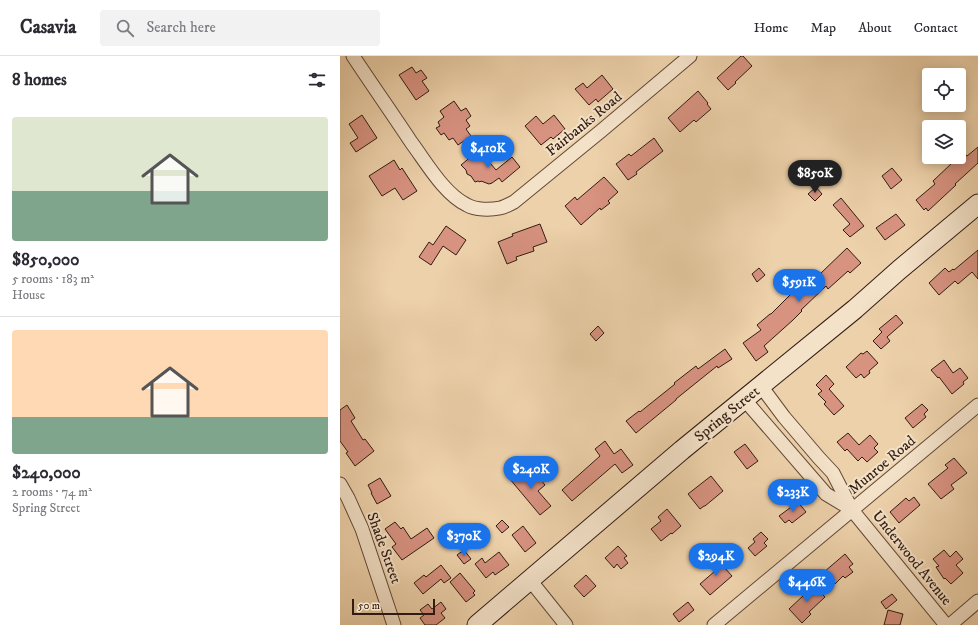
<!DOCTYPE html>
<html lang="en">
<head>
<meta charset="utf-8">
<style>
  :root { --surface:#fff; --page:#f2f2f3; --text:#2b2b33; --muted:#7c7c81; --line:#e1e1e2; --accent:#1a73e8 }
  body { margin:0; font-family:"IM FELL DW Pica",serif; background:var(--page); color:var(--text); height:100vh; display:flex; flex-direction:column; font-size:15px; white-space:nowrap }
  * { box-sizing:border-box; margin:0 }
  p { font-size:13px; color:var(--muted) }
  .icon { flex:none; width:22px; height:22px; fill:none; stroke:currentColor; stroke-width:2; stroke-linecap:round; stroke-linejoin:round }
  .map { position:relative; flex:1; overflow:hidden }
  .details { display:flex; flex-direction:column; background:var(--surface); width:340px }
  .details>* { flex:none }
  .fabs { position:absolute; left:582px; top:12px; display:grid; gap:8px }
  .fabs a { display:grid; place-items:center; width:44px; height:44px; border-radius:4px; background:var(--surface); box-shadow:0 2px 10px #0003; font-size:20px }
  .scale { position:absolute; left:12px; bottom:10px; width:83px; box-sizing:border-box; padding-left:4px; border:2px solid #321c12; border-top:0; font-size:11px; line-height:14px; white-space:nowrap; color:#321c12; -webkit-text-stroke:3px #f3e1c8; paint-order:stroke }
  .price { position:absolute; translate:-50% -34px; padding:0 9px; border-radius:14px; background:var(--accent); color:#fff; font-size:13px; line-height:26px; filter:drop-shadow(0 1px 2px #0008) }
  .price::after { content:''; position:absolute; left:50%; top:24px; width:12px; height:9px; margin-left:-6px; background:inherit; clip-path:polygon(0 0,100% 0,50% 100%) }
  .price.on { background:#222; color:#fff }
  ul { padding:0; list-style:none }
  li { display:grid; align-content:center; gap:8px; height:212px; padding:0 12px }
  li+li { border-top:1px solid var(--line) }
  li span { display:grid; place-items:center; height:124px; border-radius:4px; color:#555 }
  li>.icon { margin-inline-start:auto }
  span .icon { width:72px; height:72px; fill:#fffc; stroke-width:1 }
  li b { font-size:17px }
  h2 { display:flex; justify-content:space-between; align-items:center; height:48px; padding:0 12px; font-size:17px }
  header { display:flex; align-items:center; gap:24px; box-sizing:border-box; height:56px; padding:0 20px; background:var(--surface); border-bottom:1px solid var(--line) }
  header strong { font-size:19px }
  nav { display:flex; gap:22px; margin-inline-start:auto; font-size:14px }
  .search { width:280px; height:36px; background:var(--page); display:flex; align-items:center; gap:10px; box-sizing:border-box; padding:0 14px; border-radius:4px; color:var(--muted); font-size:15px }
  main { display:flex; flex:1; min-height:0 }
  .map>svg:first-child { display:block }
  .building { fill:#d79280; stroke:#321c12 }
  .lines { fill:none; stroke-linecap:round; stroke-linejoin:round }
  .street-casing { stroke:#614938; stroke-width:15 }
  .secondary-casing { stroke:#321c12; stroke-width:21 }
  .street { stroke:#f3e1c8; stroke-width:13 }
  .secondary { stroke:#f3e1c8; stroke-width:19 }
  .labels { text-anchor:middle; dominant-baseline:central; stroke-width:4; stroke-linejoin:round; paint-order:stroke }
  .street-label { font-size:15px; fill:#321c12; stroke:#f3e1c8 }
</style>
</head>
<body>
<header>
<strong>Casavia</strong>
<div class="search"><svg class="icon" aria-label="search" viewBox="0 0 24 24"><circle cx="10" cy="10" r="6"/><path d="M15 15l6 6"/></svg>Search here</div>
<nav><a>Home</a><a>Map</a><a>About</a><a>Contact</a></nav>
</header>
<main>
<section class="details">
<h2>8 homes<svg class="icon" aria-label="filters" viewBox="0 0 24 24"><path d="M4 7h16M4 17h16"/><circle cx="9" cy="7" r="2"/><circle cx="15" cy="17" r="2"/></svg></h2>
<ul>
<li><span style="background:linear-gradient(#dfe7d0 60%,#7fa58c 0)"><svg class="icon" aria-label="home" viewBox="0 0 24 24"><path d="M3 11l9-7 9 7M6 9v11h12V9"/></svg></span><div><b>$850,000</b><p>5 rooms · 183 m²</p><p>House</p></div></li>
<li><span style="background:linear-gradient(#ffd9b3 70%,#7fa58c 0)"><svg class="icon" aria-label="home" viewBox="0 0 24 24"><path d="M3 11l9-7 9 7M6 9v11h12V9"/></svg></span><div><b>$240,000</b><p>2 rooms · 74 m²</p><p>Spring Street</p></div></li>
</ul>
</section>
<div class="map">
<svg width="638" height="569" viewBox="0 0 638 569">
  <rect width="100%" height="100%" fill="#edd1aa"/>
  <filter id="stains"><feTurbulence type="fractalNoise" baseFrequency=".005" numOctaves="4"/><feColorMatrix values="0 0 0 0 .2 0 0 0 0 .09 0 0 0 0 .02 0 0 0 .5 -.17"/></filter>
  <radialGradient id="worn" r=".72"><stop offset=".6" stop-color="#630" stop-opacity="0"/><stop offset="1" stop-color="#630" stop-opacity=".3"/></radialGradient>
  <!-- building -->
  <path class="building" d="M401,0h2l9,10 -17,16 1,1 -8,7 -11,-12z
    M72,11l4,6 5,-3 6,8 -5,3 7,10 -13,9 -17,-25z
    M262,19l11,14 -15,13 -2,-3 -7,6 -14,-16 8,-6 4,5z
    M358,35l10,12 -1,1 4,5 -15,13 -2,-2 -14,12 -12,-14z
    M114,45l7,10 5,-3 5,8 -5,4 4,6 -4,3 5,7 -13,9 -5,-7 -4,2 -5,-7 -3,2 -5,-7 4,-2 -2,-4 6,-5 -4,-6z
    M22,59l15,23 -21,14 -6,-9 8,-5 -9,-14z
    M214,59l11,14 -12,10 -2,-2 -10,8 -16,-19 11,-10 7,8z
    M314,82l9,13 -27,21 1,2 -9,6 -12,-16 13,-10 2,2z
    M638,91v16l-23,21 1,1 -28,26 -2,-3 -2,2 -8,-10 19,-16 -2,-3 19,-18 -1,-1 5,-5h3v-9l8,8z
    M139,94l17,20 16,-13 8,10 -18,15 -3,-4 -7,5 -3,1 -8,-3 -1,1 -2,-1 -3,1 -4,-6 -4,-2 -1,-4 -5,-5z
    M54,104l6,10 2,-2 15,23 -14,9 -8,-12 -13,8 -13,-20z
    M552,112l10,12 -11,9 -9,-13z
    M264,121l14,15 -10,9 2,2 -9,7 -1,-2 -19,17 -16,-19 10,-9 2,3z
    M476,131l6,7 -7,7 -7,-7z
    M501,142l23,28 -14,11 -7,-7 7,-6 -17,-19z
    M556,158l9,11 -20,15 -9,-12z
    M200,168l7,18 -14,5 1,4 -18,6 1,3 -10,4 -9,-22 15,-6 -1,-2z
    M106,170l20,14 -10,15 -13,-9 -12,19 -12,-8 10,-15 4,3z
    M507,192l14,15 -11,10 -2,-2 -20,18 -2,-3 -25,24 1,1 -9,9 -29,26 4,6 -12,9 -13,-18 18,-13 -4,-5 13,-11h1l33,-33 4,5 13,-11 -1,-1z
    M638,194v29l-6,-7 -14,12 -3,-3 -16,14 -10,-12 16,-15 4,4 4,-3 1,1z
    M419,212l6,7 -8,7 -5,-8z
    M556,259l7,8 -16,14 3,4 -9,8 -8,-8 9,-9 -3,-3z
    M258,270l6,7 -8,8 -6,-7z
    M385,293l7,10 -14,9 -1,-2 -41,33v1l-40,33 -10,-12 13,-10 1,1 35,-28 -1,-1 22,-17 2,3z
    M527,295l11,12 -9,8 1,2 -6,5 -3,-4 -5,4 -10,-11 15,-14 2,1z
    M604,304l9,13 7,-5 8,10 -5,4 1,2 -12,10 -13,-17 -1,1 -7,-8z
    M486,319l8,9 -5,5 15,17 -10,9 -10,-11 2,-2 -8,-8 4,-3 -6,-6z
    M582,348l6,6 -4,4 2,3 -13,11 -8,-10z
    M7,349l8,13 -4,3 12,19 2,-1 9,12 -19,15 -9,-13 2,-1 -8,-11v-31z
    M508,377l11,12 11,-10 8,9 -4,4 4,4 -11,10 -5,-5 -4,4 -11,-12 -2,2 -8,-9z
    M265,385l9,13 7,-5 12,16 -11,8 -7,-9 -43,37 -10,-11 38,-34 -5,-7z
    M405,388l13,17 -11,8 -13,-17z
    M614,402l13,15 -16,12 3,4 -13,10 -13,-15 20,-16 -3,-3z
    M179,414l6,7 8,-7 12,15 -7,6 13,15 -11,9 -31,-37z
    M371,420l12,15 -18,15h-1l-4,3 -12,-15z
    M40,422l11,18 -14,8 -6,-11h1l-4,-8z
    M574,441l6,8 -21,18 -9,-11 16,-14 3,3z
    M458,446l8,10 -14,11 -3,-3 -4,3 -6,-7z
    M327,453l14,17 -9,8 -1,-1 -10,8 -10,-12 10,-8 -3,-4z
    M162,464l7,7 -7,6 -6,-7z
    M55,466l6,7 2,-2 8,12 16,-11 7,10 -32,22 -10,-13 4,-3 -11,-15z
    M183,470l13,17 -11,9 -13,-17z
    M421,476l7,7 -4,4 3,3 -12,10 -7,-8 7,-6 -2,-3z
    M278,490l9,10 -3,2 4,5 -7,6 -4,-5 -3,4 -9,-10z
    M124,494l7,9 -7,5 -7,-9z
    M604,494l6,7 6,-6 7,8 -7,6 7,8 -12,11 -6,-6 -1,1 -8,-12 3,-1 -6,-7z
    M159,496l10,13 -14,10 -2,-3 -7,6 -11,-14 7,-6 3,5z
    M505,498l8,10 -4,3 4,5 -8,6 -2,-2 -8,8 -11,-12z
    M375,501l17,19 -22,19 -10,-11 15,-13 -7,-8z
    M101,509l10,13 -7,5 -3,-4 -18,15 -9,-11 10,-8 2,2z
    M120,517l15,18 -2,2 2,2 -9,7 -16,-20z
    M246,519l10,11 -12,11 -10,-11z
    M471,526l14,15 -16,15 2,2 -9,9 -13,-14 16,-15 -3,-3z
    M552,538l5,6 -11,9 -5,-7z
    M101,546l5,7 -5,4 4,5 -9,7h-11l-5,-7 4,-3 -4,-5 8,-6 4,5z
    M348,546l6,8 -15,12 -6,-8z
    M548,554l15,4 -3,11h-16z"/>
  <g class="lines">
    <defs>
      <path id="street" d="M13,0c19,29 39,57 58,86 15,20 33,52 56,63 9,5 23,5 33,3 5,-1 10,-4 14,-6l87,-71 89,-75
        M421,330l23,31 35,41 14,15 19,37 94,115
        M404,343l82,95 25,15
        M0,428l8,14 14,31 32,96
        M190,524l36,45
        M374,569l264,-220
        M610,569l28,-24"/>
      <path id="secondary" d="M137,569l205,-175 173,-141 44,-39 79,-66"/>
    </defs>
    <!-- street casing -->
    <use href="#street" class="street-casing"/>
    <!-- secondary casing -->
    <use href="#secondary" class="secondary-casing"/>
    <!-- street -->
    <use href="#street" class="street"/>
    <!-- secondary -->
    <use href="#secondary" class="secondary"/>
  </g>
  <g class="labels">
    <!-- street labels -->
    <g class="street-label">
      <text transform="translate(244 68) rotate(-39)">Fairbanks Road</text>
      <text transform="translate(387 358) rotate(-39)">Spring Street</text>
      <text transform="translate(542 409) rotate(-40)">Munroe Road</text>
      <text transform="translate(44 492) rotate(70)">Shade Street</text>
      <text transform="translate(572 502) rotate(51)">Underwood Avenue</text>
    </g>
  </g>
  <rect width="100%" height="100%" filter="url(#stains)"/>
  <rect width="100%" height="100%" fill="url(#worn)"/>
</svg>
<div class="fabs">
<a><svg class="icon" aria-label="locate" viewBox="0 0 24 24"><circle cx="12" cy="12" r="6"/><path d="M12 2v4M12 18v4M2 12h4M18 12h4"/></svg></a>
<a><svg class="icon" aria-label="layers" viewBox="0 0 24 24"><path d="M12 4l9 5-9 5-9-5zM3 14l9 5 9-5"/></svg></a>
</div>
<div class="scale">50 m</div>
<b class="price" style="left:148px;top:113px">$410K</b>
<b class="price on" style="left:475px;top:138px">$850K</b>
<b class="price" style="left:459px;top:247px">$591K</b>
<b class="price" style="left:191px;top:434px">$240K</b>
<b class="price" style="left:453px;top:457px">$233K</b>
<b class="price" style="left:124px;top:501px">$370K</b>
<b class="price" style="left:376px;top:521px">$294K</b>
<b class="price" style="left:467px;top:547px">$446K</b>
</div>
</main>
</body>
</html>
